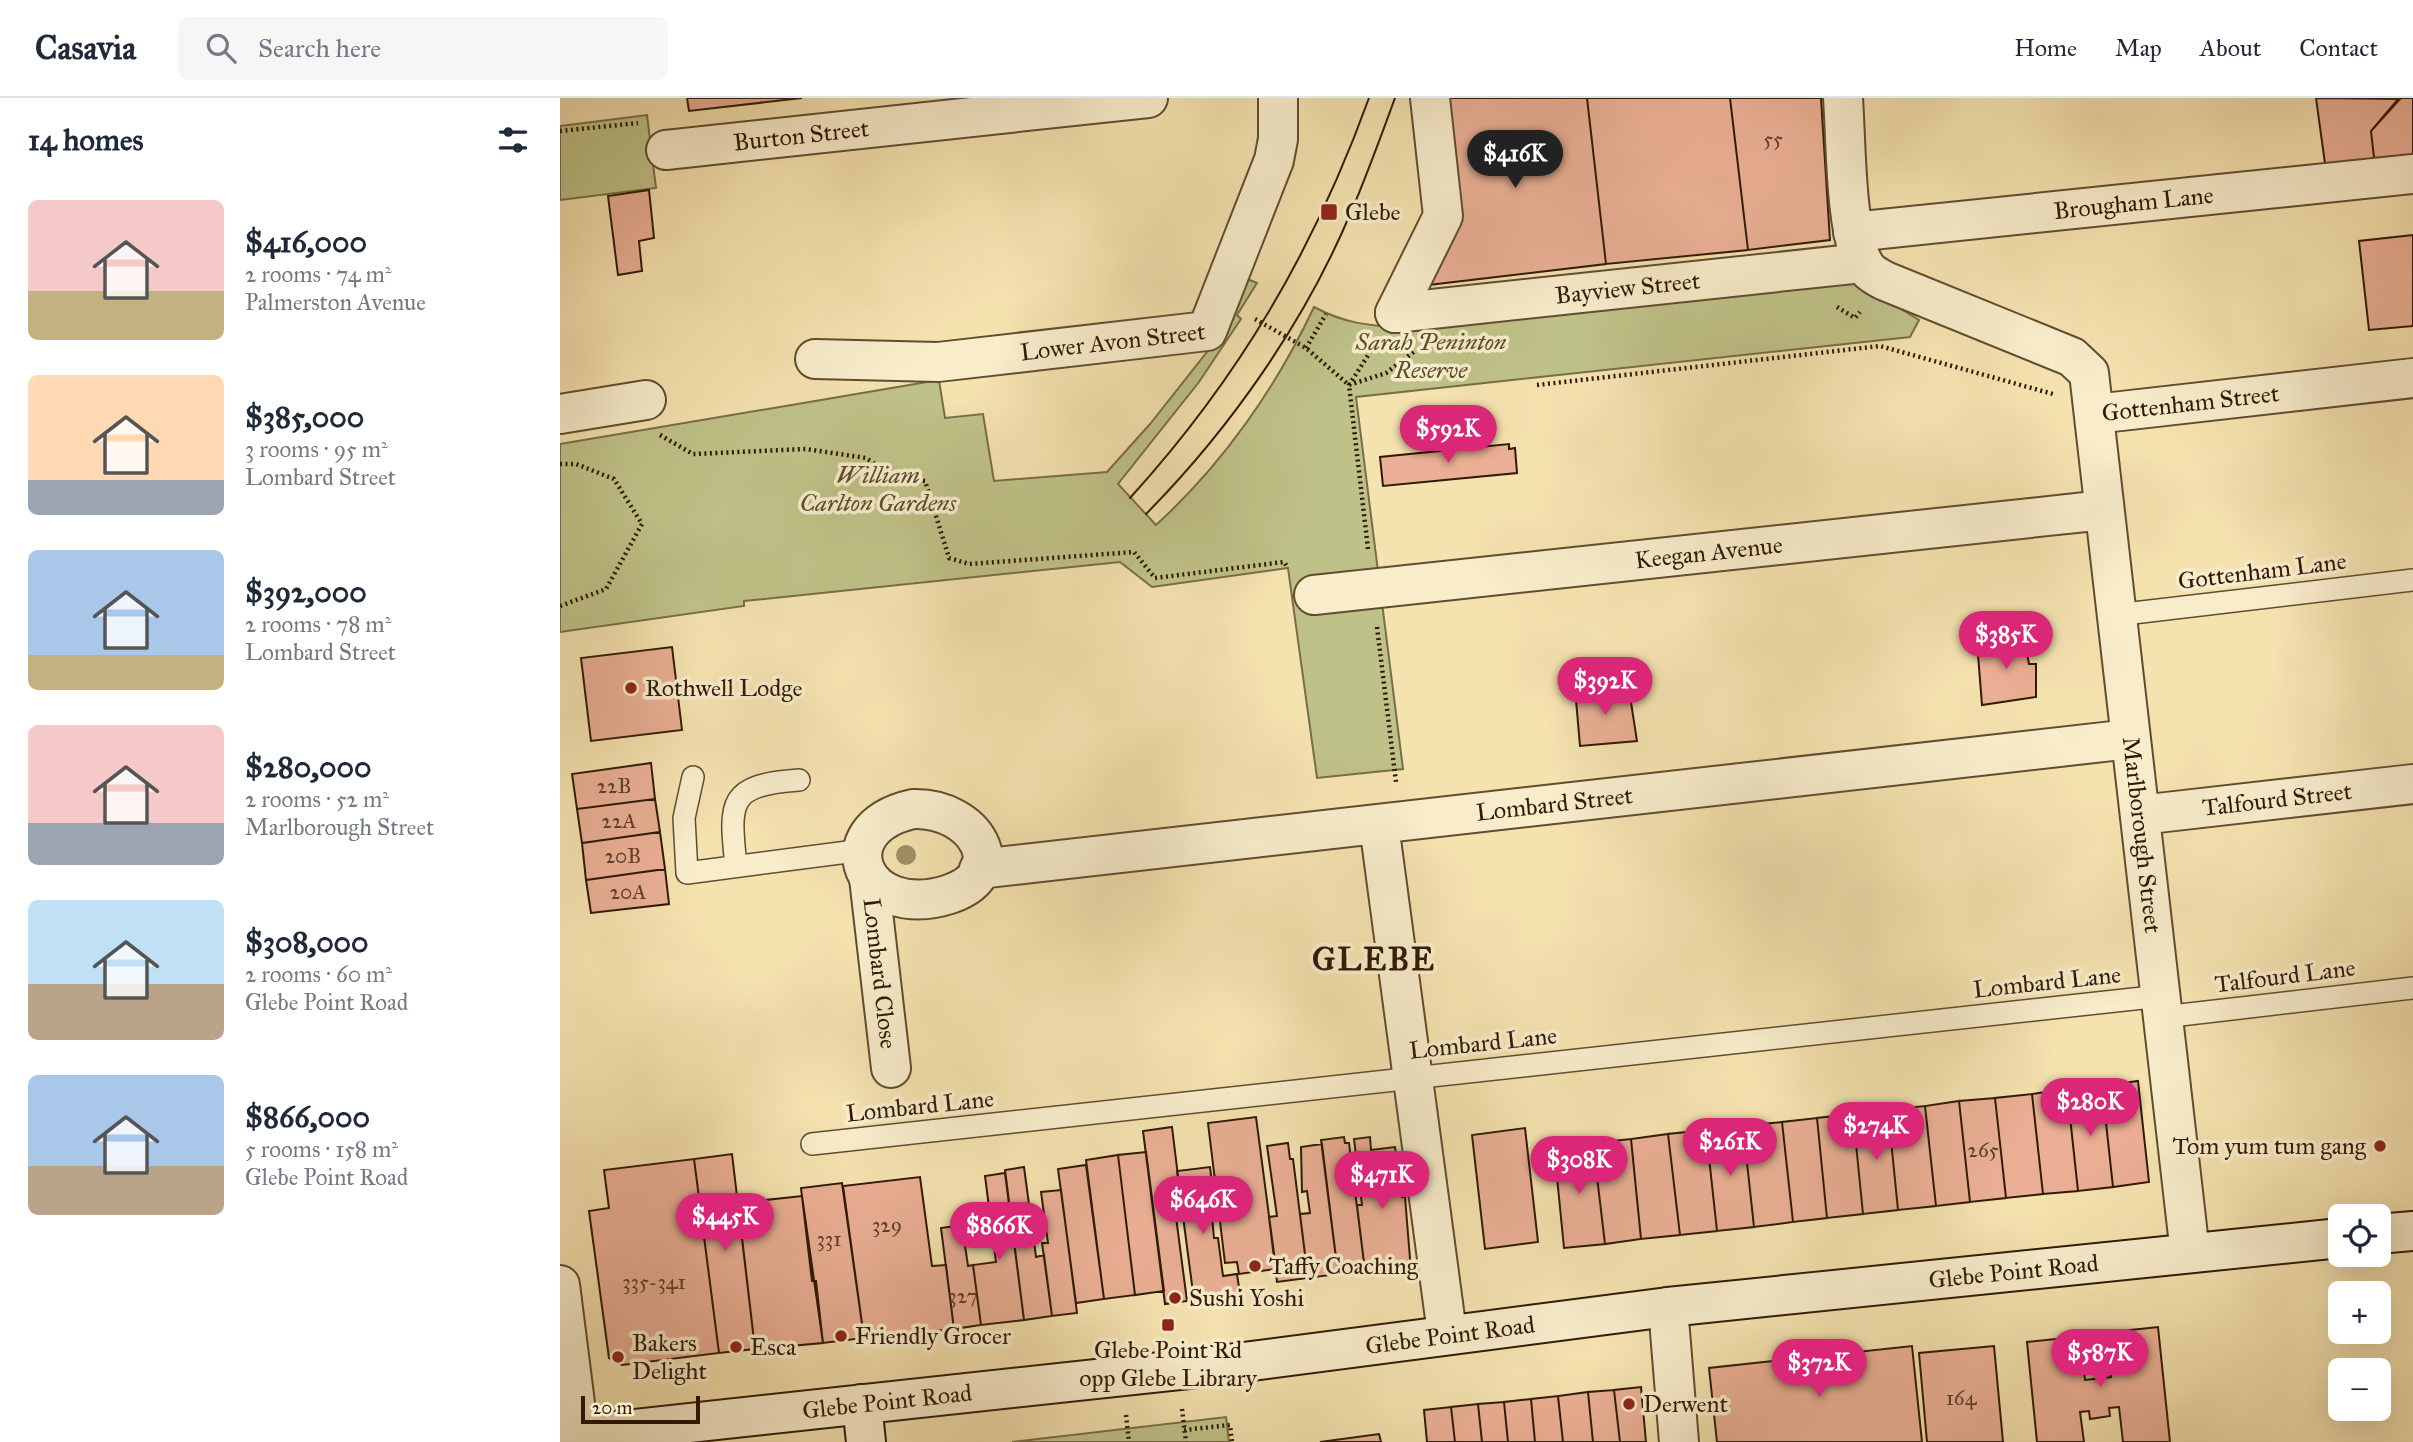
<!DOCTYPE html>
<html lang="en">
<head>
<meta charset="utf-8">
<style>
  :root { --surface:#fff; --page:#f6f6f7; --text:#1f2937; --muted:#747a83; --line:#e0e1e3; --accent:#db2777 }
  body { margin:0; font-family:"IM FELL Great Primer",serif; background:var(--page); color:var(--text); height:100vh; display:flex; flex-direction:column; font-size:26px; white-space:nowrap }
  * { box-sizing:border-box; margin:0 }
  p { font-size:23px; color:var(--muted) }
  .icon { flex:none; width:38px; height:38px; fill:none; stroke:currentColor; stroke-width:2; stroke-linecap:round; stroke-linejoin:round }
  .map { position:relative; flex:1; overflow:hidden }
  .details { display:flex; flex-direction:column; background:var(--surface); width:560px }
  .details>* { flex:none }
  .fabs { position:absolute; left:1768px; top:1106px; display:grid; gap:14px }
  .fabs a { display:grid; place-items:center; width:63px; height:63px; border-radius:10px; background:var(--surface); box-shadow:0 7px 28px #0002; font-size:35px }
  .scale { position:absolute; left:21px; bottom:18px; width:119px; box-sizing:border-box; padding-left:7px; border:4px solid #301a06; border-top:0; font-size:19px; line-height:24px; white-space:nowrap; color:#301a06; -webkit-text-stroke:5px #f8eccb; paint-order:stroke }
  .price { position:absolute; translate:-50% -60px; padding:0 16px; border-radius:24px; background:var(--accent); color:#fff; font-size:23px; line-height:46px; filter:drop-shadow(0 2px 4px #0008) }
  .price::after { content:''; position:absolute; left:50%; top:42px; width:21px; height:16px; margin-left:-10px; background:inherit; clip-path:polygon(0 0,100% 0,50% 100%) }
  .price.active { background:#222; color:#fff }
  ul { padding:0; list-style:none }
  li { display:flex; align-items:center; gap:21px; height:175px; padding:0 28px }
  li span { display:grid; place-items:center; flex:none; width:196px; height:140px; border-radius:10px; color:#555 }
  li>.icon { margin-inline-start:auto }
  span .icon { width:84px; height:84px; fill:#fffc; stroke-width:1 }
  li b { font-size:30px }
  h2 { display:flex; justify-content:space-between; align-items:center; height:84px; padding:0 28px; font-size:30px }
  header { display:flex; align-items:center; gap:42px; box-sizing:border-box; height:98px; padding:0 35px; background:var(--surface); border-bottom:2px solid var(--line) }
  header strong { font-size:33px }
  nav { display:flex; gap:38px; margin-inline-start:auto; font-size:24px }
  .search { width:490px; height:63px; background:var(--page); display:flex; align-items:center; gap:18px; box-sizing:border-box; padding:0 24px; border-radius:10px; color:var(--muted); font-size:26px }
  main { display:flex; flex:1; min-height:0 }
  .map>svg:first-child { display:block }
  .green { fill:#bfc288; stroke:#786e47; stroke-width:2 }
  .building { fill:#eaaf94; stroke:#301a06; stroke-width:2 }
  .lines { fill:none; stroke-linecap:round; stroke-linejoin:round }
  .lane-casing { stroke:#614c30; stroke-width:24 }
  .street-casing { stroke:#614c30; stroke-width:42 }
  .secondary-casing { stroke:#301a06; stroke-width:42 }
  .path { stroke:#301a06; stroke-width:4.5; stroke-dasharray:2 3.5; stroke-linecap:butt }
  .lane { stroke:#f8eccb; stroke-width:21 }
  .street { stroke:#f8eccb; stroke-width:38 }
  .secondary { stroke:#f8eccb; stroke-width:38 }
  .tram { stroke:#301a06; stroke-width:2 }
  .tree { fill:#a09068 }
  .poi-dot { fill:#8f2418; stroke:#f8eccb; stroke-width:2.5 }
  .labels { text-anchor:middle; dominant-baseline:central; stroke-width:7; stroke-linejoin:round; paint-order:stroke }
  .number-label { font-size:21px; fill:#5e3f2a }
  .street-label { font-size:24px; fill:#301a06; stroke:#f8eccb }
  .poi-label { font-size:24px; fill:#301a06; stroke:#f8eccb; text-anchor:start }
  .park-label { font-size:24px; font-style:italic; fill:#5b4c2d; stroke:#f8eccb }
  .district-label { font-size:32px; font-weight:bold; letter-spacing:2px; fill:#301a06; stroke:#f8eccb }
</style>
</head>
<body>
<header>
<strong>Casavia</strong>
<div class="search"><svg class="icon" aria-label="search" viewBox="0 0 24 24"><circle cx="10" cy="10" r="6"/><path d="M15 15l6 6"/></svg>Search here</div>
<nav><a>Home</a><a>Map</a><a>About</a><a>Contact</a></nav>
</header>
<main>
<section class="details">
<h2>14 homes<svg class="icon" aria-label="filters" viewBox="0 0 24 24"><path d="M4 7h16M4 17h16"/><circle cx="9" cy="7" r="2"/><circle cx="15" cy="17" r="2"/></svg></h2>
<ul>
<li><span style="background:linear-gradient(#f6c9c9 65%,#c2b280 0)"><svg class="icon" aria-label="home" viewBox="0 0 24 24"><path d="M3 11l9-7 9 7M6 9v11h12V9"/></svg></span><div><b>$416,000</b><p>2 rooms · 74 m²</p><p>Palmerston Avenue</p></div></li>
<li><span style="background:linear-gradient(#ffd9b3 75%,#9aa5b1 0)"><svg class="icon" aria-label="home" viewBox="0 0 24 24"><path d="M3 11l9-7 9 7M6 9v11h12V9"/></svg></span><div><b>$385,000</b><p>3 rooms · 95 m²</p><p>Lombard Street</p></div></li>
<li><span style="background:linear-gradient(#a9c7e8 75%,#c2b280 0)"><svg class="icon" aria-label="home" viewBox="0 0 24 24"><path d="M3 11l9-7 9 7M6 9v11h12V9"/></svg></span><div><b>$392,000</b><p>2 rooms · 78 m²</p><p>Lombard Street</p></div></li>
<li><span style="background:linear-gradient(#f6c9c9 70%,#9aa5b1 0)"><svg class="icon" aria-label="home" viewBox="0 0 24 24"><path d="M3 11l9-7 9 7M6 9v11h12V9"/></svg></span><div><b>$280,000</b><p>2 rooms · 52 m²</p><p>Marlborough Street</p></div></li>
<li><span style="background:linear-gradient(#bfe0f5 60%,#b9a48a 0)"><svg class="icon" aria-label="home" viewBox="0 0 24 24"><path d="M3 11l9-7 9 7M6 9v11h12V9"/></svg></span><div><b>$308,000</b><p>2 rooms · 60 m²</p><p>Glebe Point Road</p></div></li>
<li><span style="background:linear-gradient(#a9c7e8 65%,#b9a48a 0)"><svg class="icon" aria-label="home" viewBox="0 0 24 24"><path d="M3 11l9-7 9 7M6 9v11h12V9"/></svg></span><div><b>$866,000</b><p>5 rooms · 158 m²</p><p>Glebe Point Road</p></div></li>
</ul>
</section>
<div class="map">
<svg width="1853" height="1344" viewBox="0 0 1853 1344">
  <rect width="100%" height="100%" fill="#f4e2af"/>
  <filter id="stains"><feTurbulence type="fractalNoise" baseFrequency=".00286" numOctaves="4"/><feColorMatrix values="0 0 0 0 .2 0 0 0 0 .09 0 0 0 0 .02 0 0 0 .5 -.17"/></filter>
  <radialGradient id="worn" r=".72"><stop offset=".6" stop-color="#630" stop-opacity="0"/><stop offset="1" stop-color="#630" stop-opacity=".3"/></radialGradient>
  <!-- green -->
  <path class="green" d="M87,17l9,73 -96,12v-74z
    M685,180l12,5 -20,32 4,4 -42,63 -81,102 38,41c66,-60 120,-137 158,-218 30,16 54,19 87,20l456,-45 62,38 -9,17 -554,60 47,372 -86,9 -29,-210 -136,19 -32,-25 -376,39v5l-184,26v-188l379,-64 6,38 38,-4 11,67 113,-9 43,-48 64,-81z
    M666,1319l3,25h-217z"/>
  <!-- building -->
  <path class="building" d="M127,0h115l-113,13z
    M884,0h143l19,166 -178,21z
    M1027,0h143l18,152 -142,14z
    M1170,0h91l9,142 -82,10z
    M1756,0l84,1 -29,32 4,35 -49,5z
    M1853,0v64l-38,4 -4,-35 28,-33z
    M89,92l5,48 -15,3 3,30 -24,4 -10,-79z
    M1853,137v91l-44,4 -10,-89z
    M949,346v5l6,-1 2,25 -134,13 -3,-29z
    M1464,538l5,28h7v33l-54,8 -5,-63z
    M112,549l10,83 -91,11 -10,-83z
    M1047,586l23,12 7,45 -57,5 -4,-46 19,-14z
    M91,665l4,36 -78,10 -5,-35z
    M95,701l5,33 -78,11 -5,-34z
    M100,734l5,37 -79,11 -4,-37z
    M105,771l4,35 -78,9 -5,-33z
    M1578,983l11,101 -36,5 -11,-101z
    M1542,988l11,101 -35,4 -11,-102z
    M1507,991l11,102 -35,3 -11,-100z
    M1472,996l11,100 -37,4 -11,-100z
    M1435,1000l11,100 -36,4 -11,-101z
    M1399,1003l11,101 -34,4 -11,-100z
    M1365,1008l11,100 -38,4 -10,-100z
    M1328,1012l10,100 -35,4 -10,-100z
    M1293,1016l10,100 -36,4 -10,-100z
    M696,1019l20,152 -37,5 -2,-12 -12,1 -17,-140z
    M1257,1020l10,100 -34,4 -11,-100z
    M1222,1024l11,100 -39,5 -11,-101z
    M1183,1028l11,101 -37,4 -11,-101z
    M612,1029l11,90h-7l11,84 -22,3 -22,-173z
    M965,1030l13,114 -53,7 -13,-114z
    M1146,1032l11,101 -37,4 -12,-101z
    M1108,1036l12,101 -39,4 -10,-100z
    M784,1039l1,6h4l16,128 -27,3 -17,-134z
    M810,1039l1,13 24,-3 7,50h3l6,74 -37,5v-6l-9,1 -8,-66h5l-8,-66z
    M1071,1041l10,100 -36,5 -12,-101z
    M728,1045l2,16h3l15,119 -31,4 -8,-65 8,-1 -10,-70z
    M1033,1045l12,101 -41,4 -10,-101z
    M762,1046l16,130 -30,4 -8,-64 10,-1 -3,-22 -5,1 -1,-45z
    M586,1054l18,139 -29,4 -17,-140z
    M172,1056l23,195 -36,4 -25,-194z
    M558,1057l17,140 -31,4 -18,-139z
    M134,1061l25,194 -97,12 -13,-7 -20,-147 20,-3 -5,-38z
    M526,1067l18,134 -28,4 -18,-134z
    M464,1069l12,90 8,-2 8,61 -28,4 -19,-150z
    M650,1069l6,49 -4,1 2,21h4l5,38 14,-2 3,20 -46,6 -17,-129z
    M445,1075l19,147 -43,5 -8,-60 23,-3 -11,-86z
    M360,1079l12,89 14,-1 8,64 -90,9 -21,-152z
    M282,1085l22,155 -41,5 -7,-62h-4l-11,-93z
    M501,1092l16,123 -25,3 -10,-73h6l-7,-51z
    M242,1098l21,147 -68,6 -17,-146z
    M402,1127l6,41 5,-1 8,60 -27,4 -13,-101z
    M1598,1229l12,115h-47l-4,-35 -10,1 1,8 -20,3 -1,-8 -9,1 4,30h-47l-10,-100 47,-5 3,27 6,-1 2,17 26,-3 -2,-17 6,-1 -3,-27z
    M1352,1248l10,96h-205l-8,-74z
    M1434,1248l9,96h-76l-8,-89z
    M1081,1289l5,55h-26l-6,-52z
    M1054,1292l6,52h-27l-5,-50z
    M1028,1294l5,50h-30l-5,-46z
    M998,1298l5,46h-28l-4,-43z
    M971,1301l4,43h-27l-4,-40z
    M944,1304l4,40h-26l-4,-38z
    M918,1306l4,38h-27l-4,-35z
    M891,1309l4,35h-28l-3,-32z
    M819,1336l2,8h-61z"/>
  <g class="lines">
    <defs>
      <path id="lane" d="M1556,517l297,-35
        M133,679l-9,41 3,55 176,-23
        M176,768c-7,-65 -8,-81 63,-86
        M1603,919l250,-29
        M252,1046l1349,-148"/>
      <g id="street">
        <path id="s1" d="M1283,0c3,39 2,136 21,166 4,8 13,13 21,17l187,76 17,16 101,880"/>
        <path id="s2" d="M106,52l482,-52"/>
        <path id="s3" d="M1293,134l560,-58"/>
        <path id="s4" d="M835,215l467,-50"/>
        <path d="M835,215l48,-97 -13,-118"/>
        <path id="s5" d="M255,261l123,3 269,-31 67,-171 4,-21v-41"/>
        <path d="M0,316l86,-14"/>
        <path id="s6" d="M1535,316l318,-36"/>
        <path id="s7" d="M754,497l790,-85"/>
        <path d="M353,711c62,-2 101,63 37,85 -88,29 -126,-65 -37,-85z"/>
        <path id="s8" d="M1580,717l273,-31"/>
        <path d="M819,727l68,508"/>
        <path id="s9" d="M419,771l1151,-130"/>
        <path id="s10" d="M309,780l22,190"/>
        <path d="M0,1187l19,150"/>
        <path d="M1108,1209l11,135"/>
      </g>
      <g id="secondary">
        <path d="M1818,1136l35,-3"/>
        <path d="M302,1306l4,38"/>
        <path id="s11" d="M0,1339l638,-69 470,-61 672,-69"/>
      </g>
    </defs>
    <!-- lane casing -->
    <use href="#lane" class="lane-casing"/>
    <!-- street casing -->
    <use href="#street" class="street-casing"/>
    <!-- secondary casing -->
    <use href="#secondary" class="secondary-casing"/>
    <!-- path -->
    <path class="path" d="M0,33l78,-8
      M1277,209l18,11 5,-6
      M695,221l51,29 43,37 37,-12 29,-22
      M746,250l20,-34
      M977,287l343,-39 173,48
      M100,337l33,19 113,-5 60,9 30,20 29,3 24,77 20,6 165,-12 21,26 129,-16 4,6
      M0,366h16l38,15 28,45 -36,65 -46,17
      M808,451l-19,-164 25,-39
      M817,529l19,155
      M622,1311l4,33
      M566,1317l3,27
      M624,1332l46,-5 2,17"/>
    <!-- lane -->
    <use href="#lane" class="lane"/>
    <!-- street -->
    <use href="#street" class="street"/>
    <!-- secondary -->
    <use href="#secondary" class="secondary"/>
    <!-- tram -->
    <path class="tram" d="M570,400c109,-120 184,-248 239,-400
      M586,416c84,-85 159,-192 205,-302 16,-37 30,-76 44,-114"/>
  </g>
  <!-- trees -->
  <circle class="tree" cx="346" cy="757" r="10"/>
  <!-- markers -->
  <g class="poi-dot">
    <rect x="760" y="105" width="18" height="18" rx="3.5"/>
    <circle cx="71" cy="590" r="7"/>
    <circle cx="1820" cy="1048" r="7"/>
    <circle cx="695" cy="1168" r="7"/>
    <circle cx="615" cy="1200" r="7"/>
    <rect x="601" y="1220" width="14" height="14" rx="3.5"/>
    <circle cx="281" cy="1238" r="7"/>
    <circle cx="176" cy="1249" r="7"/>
    <circle cx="58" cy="1259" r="7"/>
    <circle cx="1069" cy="1306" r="7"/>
  </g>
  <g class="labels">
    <!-- number labels -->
    <g class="number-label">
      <text x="1213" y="41">55</text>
      <text x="54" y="688">22B</text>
      <text x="59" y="723">22A</text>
      <text x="63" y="758">20B</text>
      <text x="68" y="794">20A</text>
      <text x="1423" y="1052">265</text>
      <text x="327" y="1127">329</text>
      <text x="269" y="1141">331</text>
      <text x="94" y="1184">335-341</text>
      <text x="403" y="1198">327</text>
      <text x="1401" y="1300">164</text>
    </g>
    <!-- street labels -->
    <g class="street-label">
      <text stroke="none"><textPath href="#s2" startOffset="136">Burton Street</textPath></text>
      <text stroke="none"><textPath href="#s3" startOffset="282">Brougham Lane</textPath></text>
      <text stroke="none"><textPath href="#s4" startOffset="234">Bayview Street</textPath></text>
      <text stroke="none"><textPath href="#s5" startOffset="299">Lower Avon Street</textPath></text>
      <text stroke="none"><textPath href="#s6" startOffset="96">Gottenham Street</textPath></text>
      <text stroke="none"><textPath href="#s7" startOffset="397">Keegan Avenue</textPath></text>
      <text transform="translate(1702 473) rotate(-7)">Gottenham Lane</text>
      <text stroke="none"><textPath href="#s8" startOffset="138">Talfourd Street</textPath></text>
      <text stroke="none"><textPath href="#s9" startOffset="579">Lombard Street</textPath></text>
      <text stroke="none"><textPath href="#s1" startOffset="886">Marlborough Street</textPath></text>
      <text stroke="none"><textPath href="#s10" startOffset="96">Lombard Close</textPath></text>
      <text transform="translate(1725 878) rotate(-7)">Talfourd Lane</text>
      <text transform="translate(1487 884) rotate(-6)">Lombard Lane</text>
      <text transform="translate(923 945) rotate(-6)">Lombard Lane</text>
      <text transform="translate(360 1008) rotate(-6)">Lombard Lane</text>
      <text stroke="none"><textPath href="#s11" startOffset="1463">Glebe Point Road</textPath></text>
      <text stroke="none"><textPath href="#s11" startOffset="896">Glebe Point Road</textPath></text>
      <text stroke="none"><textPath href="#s11" startOffset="329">Glebe Point Road</textPath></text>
    </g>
    <!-- poi labels -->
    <g class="poi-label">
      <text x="785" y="114">Glebe</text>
      <text x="85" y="590">Rothwell Lodge</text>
      <text x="1806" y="1048" text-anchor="end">Tom yum tum gang</text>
      <text x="709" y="1168">Taffy Coaching</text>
      <text x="629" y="1200">Sushi Yoshi</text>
      <text x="295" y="1238">Friendly Grocer</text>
      <text x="72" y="1245">Bakers<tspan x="72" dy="28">Delight</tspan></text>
      <text x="190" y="1249">Esca</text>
      <text x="608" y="1252" text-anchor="middle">Glebe Point Rd<tspan x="608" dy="28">opp Glebe Library</tspan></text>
      <text x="1083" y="1306">Derwent</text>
    </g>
    <!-- park labels -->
    <g class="park-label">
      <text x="871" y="244">Sarah Peninton<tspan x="871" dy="28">Reserve</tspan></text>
      <text x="318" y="377">William<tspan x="318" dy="28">Carlton Gardens</tspan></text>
    </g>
    <!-- district labels -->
    <g class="district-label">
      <text x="814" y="861">GLEBE</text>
    </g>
  </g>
  <rect width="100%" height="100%" filter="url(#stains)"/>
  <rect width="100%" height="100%" fill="url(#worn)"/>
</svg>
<div class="fabs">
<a><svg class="icon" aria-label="locate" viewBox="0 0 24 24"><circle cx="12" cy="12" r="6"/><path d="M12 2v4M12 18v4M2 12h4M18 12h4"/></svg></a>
<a>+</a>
<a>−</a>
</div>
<div class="scale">20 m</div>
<b class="price active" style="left:955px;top:92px">$416K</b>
<b class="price" style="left:888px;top:367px">$592K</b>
<b class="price" style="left:1446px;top:573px">$385K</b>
<b class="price" style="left:1045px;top:619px">$392K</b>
<b class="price" style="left:1530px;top:1040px">$280K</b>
<b class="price" style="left:1316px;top:1064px">$274K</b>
<b class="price" style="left:1170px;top:1080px">$261K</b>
<b class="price" style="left:1019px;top:1098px">$308K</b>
<b class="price" style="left:822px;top:1113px">$471K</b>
<b class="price" style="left:643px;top:1138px">$646K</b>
<b class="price" style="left:165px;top:1155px">$445K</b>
<b class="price" style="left:439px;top:1164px">$866K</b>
<b class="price" style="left:1540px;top:1291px">$587K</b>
<b class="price" style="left:1259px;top:1301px">$372K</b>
</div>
</main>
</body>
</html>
